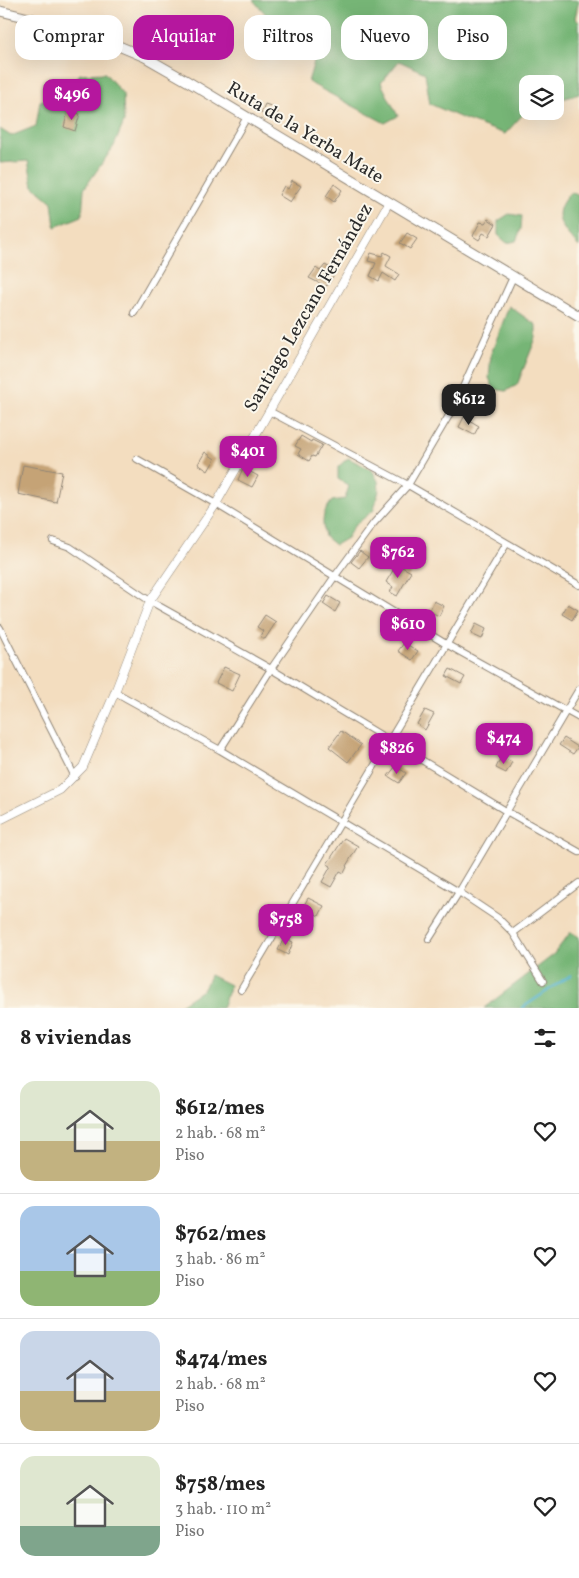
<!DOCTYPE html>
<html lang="es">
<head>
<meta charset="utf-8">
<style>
  :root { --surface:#fff; --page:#f2f2f2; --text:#222; --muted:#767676; --line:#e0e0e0; --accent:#b5179e }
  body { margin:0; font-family:Vollkorn,serif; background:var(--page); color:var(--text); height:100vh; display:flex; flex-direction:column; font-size:19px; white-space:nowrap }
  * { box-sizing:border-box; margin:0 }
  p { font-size:16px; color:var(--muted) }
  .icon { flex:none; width:28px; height:28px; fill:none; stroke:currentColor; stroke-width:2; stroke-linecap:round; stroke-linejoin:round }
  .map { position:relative; height:1008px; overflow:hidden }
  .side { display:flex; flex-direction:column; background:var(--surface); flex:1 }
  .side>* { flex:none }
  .banner { position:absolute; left:15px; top:15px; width:550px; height:45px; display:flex; gap:10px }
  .controls { position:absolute; left:519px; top:75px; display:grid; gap:10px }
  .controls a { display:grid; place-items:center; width:45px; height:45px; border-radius:10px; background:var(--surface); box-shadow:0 5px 20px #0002; font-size:25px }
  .price { position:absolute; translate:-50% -42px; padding:0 11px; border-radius:10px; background:var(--accent); color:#fff; font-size:16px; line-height:32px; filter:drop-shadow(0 1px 2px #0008) }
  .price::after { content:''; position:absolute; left:50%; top:30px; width:15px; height:11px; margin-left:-8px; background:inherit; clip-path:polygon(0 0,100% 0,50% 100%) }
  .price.on { background:#222; color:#fff }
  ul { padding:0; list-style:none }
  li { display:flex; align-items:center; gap:15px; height:125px; padding:0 20px }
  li+li { border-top:1px solid var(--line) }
  li span { display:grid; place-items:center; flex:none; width:140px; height:100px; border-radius:15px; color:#555 }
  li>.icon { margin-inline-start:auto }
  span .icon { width:60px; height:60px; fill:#fffc; stroke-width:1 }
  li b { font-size:21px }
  h2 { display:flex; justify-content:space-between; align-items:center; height:60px; padding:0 20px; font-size:21px }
  .pill { padding:0 18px; border-radius:15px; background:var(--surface); box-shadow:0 5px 20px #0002; font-size:18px; line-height:45px }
  .pill.on { background:var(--accent); color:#fff }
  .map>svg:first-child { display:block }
  .forest { fill:#76b576; stroke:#507050 }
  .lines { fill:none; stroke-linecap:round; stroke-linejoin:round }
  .stream { stroke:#4db0cc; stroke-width:2.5 }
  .building { fill:#c5a376 }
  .minor-casing { stroke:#8f8475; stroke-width:8 }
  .tertiary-casing { stroke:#8f8475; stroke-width:9 }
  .secondary-casing { stroke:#8f8475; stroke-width:11 }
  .minor { stroke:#fff; stroke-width:6 }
  .tertiary { stroke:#fff; stroke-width:8 }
  .secondary { stroke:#fff; stroke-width:9 }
  .labels { text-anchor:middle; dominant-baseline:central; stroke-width:4; stroke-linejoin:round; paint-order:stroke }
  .street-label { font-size:19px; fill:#2b2b2b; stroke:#fbf7ec }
</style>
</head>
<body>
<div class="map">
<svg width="579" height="1008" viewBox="0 0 579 1008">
  <rect width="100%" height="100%" fill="#fbf7ec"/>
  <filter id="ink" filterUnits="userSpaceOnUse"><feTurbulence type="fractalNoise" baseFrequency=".02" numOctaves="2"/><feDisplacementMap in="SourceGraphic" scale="10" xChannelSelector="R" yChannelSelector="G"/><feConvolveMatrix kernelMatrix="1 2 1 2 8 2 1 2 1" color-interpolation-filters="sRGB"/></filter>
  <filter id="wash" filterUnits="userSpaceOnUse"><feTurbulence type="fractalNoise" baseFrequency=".0096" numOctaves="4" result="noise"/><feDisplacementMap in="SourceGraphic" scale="20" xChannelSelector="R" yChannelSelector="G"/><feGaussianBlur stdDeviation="1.12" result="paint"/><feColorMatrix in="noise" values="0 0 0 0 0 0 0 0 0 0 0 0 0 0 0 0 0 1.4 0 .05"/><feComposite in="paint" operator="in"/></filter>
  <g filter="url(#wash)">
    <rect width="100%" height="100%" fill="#f3ddbf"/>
    <!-- forest -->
    <path class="forest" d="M253,0h326l-4,18 4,4v72l-24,7v-17h-27l-1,26 -22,24 -41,-15 -34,-15 -5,-31 -26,-12 -18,22 17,33 -13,7 -77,-41 10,-34 -35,-15z
      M105,73l18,21 1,28 -10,24 -30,43 -2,27 -27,11 -3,-25 -19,-16 -5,-25 -28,2v-34l11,7 25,-10 4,-25 25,-7 15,-20z
      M571,192l8,4v51c-18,-20 -30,-32 -8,-55z
      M509,214l13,2 -1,13 -5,12 -9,2 -9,-8v-14z
      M509,306l27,19v13l-19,47 -11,6 -12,-2 -5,-11 2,-24z
      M348,458l24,12 6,11 1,9 -5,20 -20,16 -7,12 -12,7 -10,-8c-3,-17 -4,-22 7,-36l13,-2 4,-13 -11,-7v-12z
      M571,932l8,5v69l-4,2h-91l68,-52z
      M210,975l20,10 -8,23h-47l29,-19z"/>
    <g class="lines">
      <!-- stream -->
      <path class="stream" d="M522,1008l49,-33"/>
    </g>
    <g id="blocks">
      <!-- building -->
      <path class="building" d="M265,104l9,3 -1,3 5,2 -4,7 -13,-6z
        M68,111l12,3 -5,17 -11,-4z
        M292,181l9,5 -11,16 -11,-7 5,-9 4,3z
        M334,184l8,6 -8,12 -8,-6z
        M488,219l8,5 -7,12 -6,-3 -4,7 -6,-4 7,-14 5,1z
        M407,233l10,6 -7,10 -10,-6z
        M384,252l7,4 -5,10 13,8 -4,7 -12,-8 -4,8 -9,-5 6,-13 -8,-2 3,-8 11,3z
        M325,265l11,6 -8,14 -3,1 -16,-8 7,-10 4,3z
        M464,417l15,9 -5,9 -15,-8z
        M301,436l10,6 1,-2 10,5 -7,12 -3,-1 -3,5 -11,-7 3,-5 -6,-3z
        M205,452l10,7 -7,12 -10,-7z
        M23,465l39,7 -6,30 -38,-8z
        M243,468l15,8 -6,11 -14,-7z
        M360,551l8,6 -9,11 -8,-6z
        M397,564l14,8 -14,24 -7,-4 3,-5 -7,-5z
        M328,596l12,7 -5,9 -12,-8z
        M434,601l10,5 -5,10 -10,-5z
        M568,604l10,6 -6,10 -10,-6z
        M265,615l11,7 -11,17 -5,-3 3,-5 -6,-4z
        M476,624l10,5 -4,10 -11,-5z
        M404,643l14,8 -6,9 -14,-9z
        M224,667l16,7 -8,17 -16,-8z
        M450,669l15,8 -4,7 -15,-8z
        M425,710l9,4 -9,16 -8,-6z
        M341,731l20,14 -13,17 -19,-15z
        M564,738l14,9 -5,7 -14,-9z
        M501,757l11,5 -6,11 -10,-5z
        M396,766l10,7 -7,10 -11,-7z
        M344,838l14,8 -12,20 1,1 -3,6 -4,-2 -9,16 -9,-5 9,-16 -4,-2z
        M308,898l16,8 -5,10 -16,-9z
        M284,938l9,4 -5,13 -10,-5z"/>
    </g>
  </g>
  <g filter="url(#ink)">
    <use href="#blocks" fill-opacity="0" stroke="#8f8475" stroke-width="1"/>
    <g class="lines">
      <defs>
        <path id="minor" d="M134,313l113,-196
          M269,411l139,74 171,100
          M137,459l79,45 230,140 133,74
          M53,541l17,6 80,54 121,68 235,142 73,41
          M0,628l75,149
          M115,692l105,58 239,142 39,26 15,15 30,48
          M220,750l51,-81 64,-93 38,-52 35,-39 46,-78 59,-130
          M513,933l66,-50
          M429,939l30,-47 120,-203
          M241,990l266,-447"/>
        <path id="tertiary" d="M0,820l60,-30 23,-23 32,-75 35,-91 66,-97 173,-302"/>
        <path id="secondary" d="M0,11l58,14 44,14 43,18 42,24 392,235"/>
      </defs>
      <!-- minor casing -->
      <use href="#minor" class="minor-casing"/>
      <!-- tertiary casing -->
      <use href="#tertiary" class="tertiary-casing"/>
      <!-- secondary casing -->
      <use href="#secondary" class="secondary-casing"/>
      <!-- minor -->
      <use href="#minor" class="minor"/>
      <!-- tertiary -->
      <use href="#tertiary" class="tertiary"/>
      <!-- secondary -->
      <use href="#secondary" class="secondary"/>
    </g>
  </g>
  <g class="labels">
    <!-- street labels -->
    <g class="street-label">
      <text transform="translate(305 133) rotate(31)">Ruta de la Yerba Mate</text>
      <text transform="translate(309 308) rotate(-60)">Santiago Lezcano Fernández</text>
    </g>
  </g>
</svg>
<div class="controls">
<a><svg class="icon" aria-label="layers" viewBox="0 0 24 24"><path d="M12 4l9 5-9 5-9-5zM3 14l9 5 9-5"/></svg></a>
</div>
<b class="price" style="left:72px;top:121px">$496</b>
<b class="price on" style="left:469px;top:426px">$612</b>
<b class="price" style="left:248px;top:478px">$401</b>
<b class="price" style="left:398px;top:579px">$762</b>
<b class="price" style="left:408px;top:651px">$610</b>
<b class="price" style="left:504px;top:765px">$474</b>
<b class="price" style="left:397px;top:775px">$826</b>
<b class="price" style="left:286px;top:946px">$758</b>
<div class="banner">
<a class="pill">Comprar</a>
<a class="pill on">Alquilar</a>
<a class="pill">Filtros</a>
<a class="pill">Nuevo</a>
<a class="pill">Piso</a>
</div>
</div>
<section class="side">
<h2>8 viviendas<svg class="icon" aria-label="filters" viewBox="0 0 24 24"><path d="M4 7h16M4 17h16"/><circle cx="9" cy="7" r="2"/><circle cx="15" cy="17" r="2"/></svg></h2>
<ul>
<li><span style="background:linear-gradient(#dfe7d0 60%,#c2b280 0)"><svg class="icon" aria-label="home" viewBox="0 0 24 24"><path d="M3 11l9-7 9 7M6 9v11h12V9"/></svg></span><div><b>$612/mes</b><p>2 hab. · 68 m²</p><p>Piso</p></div><svg class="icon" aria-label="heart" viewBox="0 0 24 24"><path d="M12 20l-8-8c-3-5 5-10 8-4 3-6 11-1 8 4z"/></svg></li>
<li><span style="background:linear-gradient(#a9c7e8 65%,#8fb573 0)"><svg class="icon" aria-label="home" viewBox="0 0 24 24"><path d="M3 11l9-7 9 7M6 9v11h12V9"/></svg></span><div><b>$762/mes</b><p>3 hab. · 86 m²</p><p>Piso</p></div><svg class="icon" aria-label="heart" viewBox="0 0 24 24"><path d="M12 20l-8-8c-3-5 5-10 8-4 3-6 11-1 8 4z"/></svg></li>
<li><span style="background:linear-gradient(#c9d6e8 60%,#c2b280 0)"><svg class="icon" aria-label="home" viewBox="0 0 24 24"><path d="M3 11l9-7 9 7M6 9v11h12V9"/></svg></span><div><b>$474/mes</b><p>2 hab. · 68 m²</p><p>Piso</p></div><svg class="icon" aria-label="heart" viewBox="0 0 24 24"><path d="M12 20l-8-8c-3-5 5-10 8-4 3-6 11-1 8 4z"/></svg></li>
<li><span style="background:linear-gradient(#dfe7d0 70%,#7fa58c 0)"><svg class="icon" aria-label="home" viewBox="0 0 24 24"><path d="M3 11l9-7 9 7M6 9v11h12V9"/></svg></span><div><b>$758/mes</b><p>3 hab. · 110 m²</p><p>Piso</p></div><svg class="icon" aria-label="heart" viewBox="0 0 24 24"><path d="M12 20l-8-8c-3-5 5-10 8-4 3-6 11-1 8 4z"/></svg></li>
</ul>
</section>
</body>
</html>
